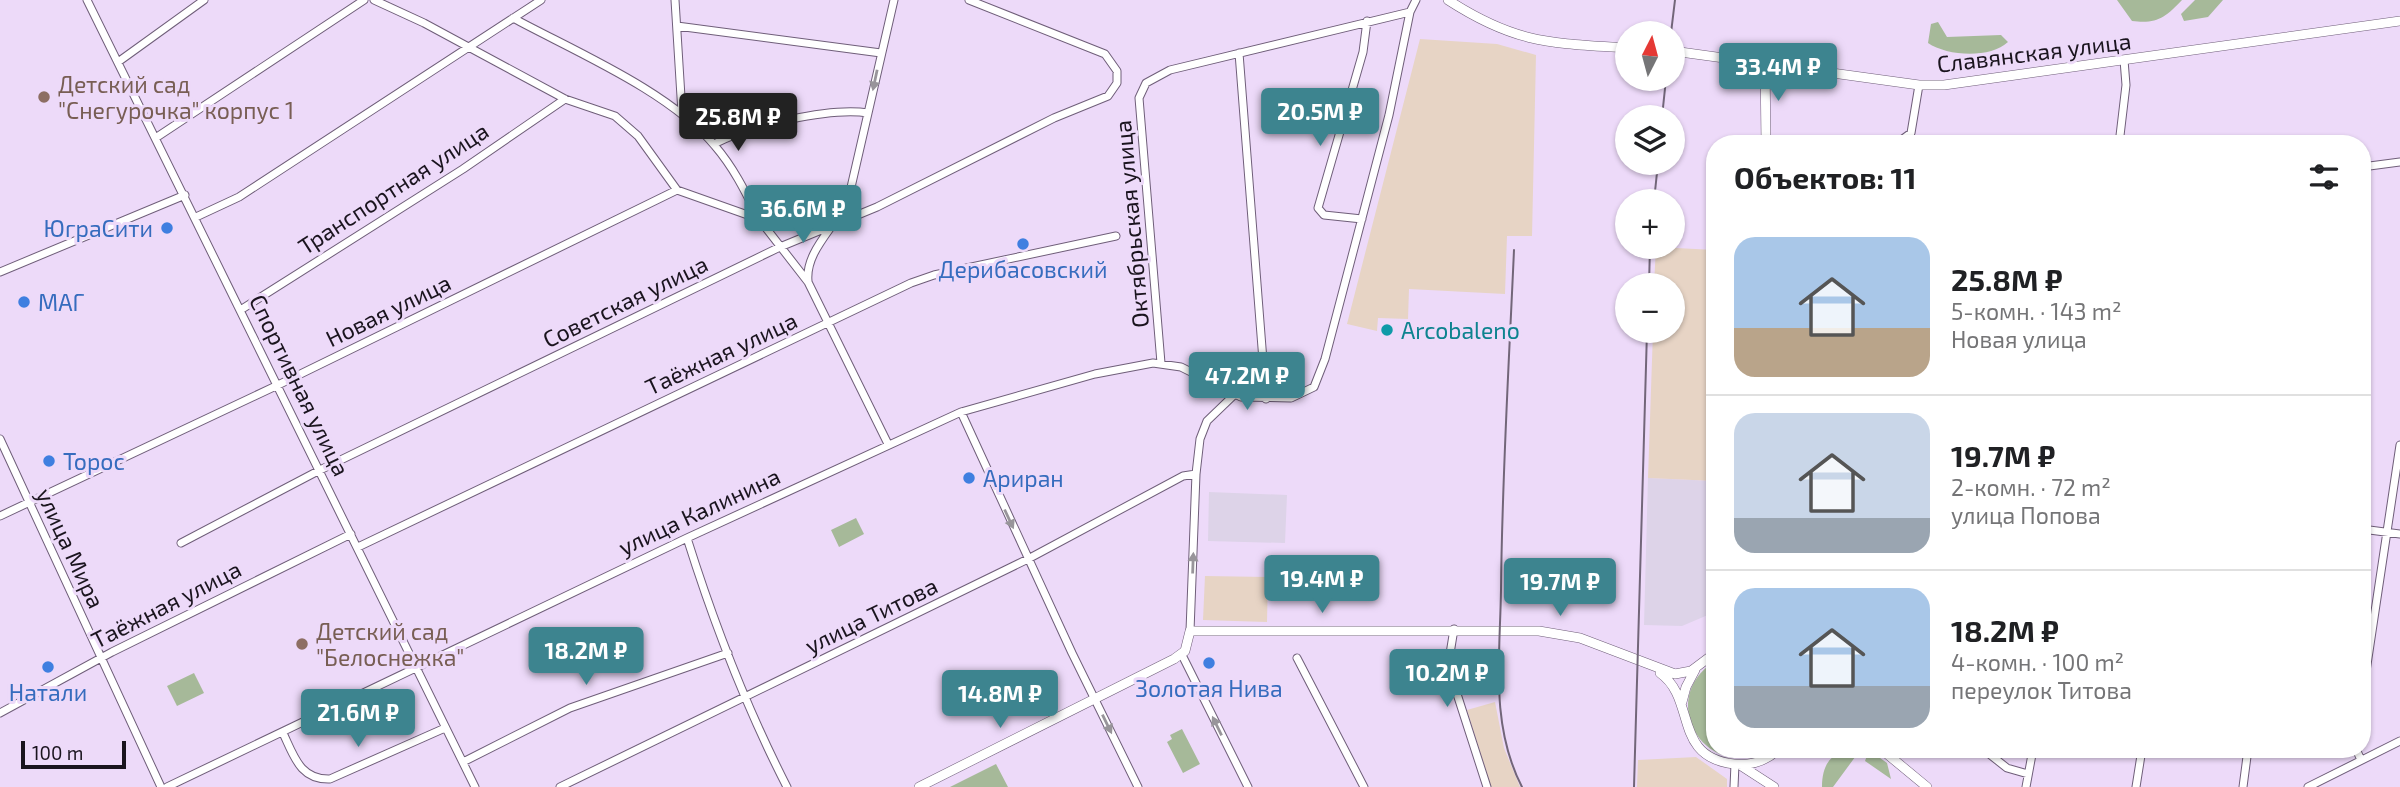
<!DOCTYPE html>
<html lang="ru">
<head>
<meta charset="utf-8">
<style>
  :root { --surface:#fff; --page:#f6f6f6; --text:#202124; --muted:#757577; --line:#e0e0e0; --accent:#3d848f }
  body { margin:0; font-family:"Exo 2",sans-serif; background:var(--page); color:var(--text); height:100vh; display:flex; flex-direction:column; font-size:26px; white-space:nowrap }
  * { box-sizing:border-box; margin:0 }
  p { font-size:23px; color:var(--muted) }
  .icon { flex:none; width:38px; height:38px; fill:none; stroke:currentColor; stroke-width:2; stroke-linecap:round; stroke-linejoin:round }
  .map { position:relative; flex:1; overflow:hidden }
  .details { position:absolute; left:1706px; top:135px; width:665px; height:623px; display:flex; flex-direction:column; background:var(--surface); border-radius:28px; box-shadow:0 2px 5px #0004 }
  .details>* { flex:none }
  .needle { width:46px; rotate:6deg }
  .tools { position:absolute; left:1615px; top:21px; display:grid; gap:14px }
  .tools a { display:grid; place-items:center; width:70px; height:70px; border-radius:50%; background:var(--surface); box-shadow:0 2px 5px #0004; font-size:35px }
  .scale { position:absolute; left:21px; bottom:18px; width:105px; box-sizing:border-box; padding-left:7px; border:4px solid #1a141e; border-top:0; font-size:19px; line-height:24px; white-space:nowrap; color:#1a141e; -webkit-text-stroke:5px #eddaf9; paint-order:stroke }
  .price { position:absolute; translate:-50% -60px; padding:0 16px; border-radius:7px; background:var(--accent); color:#fff; font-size:23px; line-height:46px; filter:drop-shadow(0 2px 4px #0008) }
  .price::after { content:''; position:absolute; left:50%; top:42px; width:21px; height:16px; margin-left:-10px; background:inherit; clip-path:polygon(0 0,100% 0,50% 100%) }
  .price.current { background:#222; color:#fff }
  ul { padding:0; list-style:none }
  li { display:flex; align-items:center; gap:21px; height:175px; padding:0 28px }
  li+li { border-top:2px solid var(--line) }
  li span { display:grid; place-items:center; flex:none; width:196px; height:140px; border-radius:21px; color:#555 }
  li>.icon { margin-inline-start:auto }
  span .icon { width:84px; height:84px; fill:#fffc; stroke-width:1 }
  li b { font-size:30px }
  h2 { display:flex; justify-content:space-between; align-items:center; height:84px; padding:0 28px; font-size:30px }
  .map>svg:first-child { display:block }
  .commercial { fill:#ddd3e8 }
  .industrial { fill:#e7d4c5 }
  .green { fill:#a6b999 }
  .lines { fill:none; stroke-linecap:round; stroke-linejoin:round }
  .minor-casing { stroke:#6f5e79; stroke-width:9 }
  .tertiary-casing { stroke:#6f5e79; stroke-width:10 }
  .minor { stroke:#fff; stroke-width:7 }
  .tertiary { stroke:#fff; stroke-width:9 }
  .rail { stroke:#726679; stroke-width:2 }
  .oneway { fill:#98959a }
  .education-dot { fill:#8d6e63; stroke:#eddaf9; stroke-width:2.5 }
  .shop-dot { fill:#3f7fe0; stroke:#eddaf9; stroke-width:2.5 }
  .culture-dot { fill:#0f9aa8; stroke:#eddaf9; stroke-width:2.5 }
  .labels { text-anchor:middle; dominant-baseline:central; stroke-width:6; stroke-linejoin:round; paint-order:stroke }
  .street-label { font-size:23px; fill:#1a141e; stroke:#eddaf9 }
  .education-label { font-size:23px; fill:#785e54; stroke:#eddaf9; text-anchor:start }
  .shop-label { font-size:23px; fill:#366cbe; stroke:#eddaf9 }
  .culture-label { font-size:23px; fill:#0d838f; stroke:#eddaf9; text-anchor:start }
</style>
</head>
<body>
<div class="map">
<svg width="2400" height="787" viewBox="0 0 2400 787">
  <rect width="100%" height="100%" fill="#eddaf9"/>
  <!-- commercial -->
  <path class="commercial" d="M1648,478l67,3v131l-33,14 -38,-1z
    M1209,492l78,3 -2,48 -77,-2z"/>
  <!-- industrial -->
  <path class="industrial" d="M1420,39l77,5 39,11 -4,181h-25l-2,58 -96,-5 -1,30 -30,-1 -1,13 -30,-7z
    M1656,247l59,3v231l-67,-3 5,-147h20v-46h-19z
    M1205,576l63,1 -1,45 -64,-2z
    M1495,702l9,46 16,39h-29l-24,-77z
    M1696,757l31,22v8h-90l1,-27z"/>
  <!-- green -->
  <path class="green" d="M2117,0h65c-17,18 -25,24 -50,21z
    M2195,0h28l-15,17 -24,4 -3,-7z
    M1938,22l9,15 54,-2 7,7c-18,17 -61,14 -80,1l3,-19z
    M856,518l8,16 -25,13 -8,-17z
    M1715,661v88h54c-62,36 -115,-49 -54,-88z
    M194,673l10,20 -27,13 -10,-20z
    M1182,729l18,35 -17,9 -16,-31 5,-3 -2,-4z
    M1861,749l-28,38h-11c0,-27 13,-38 39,-38z
    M1869,750l18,13 4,16 -26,-18z
    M996,764l12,23h-58z"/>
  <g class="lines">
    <defs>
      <path id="minor" d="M87,0l388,787
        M374,0l50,23 141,76 50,17 23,20 39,54 82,29 49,63 80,162
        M675,0l7,113
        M513,18c63,34 158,74 202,128 19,22 31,47 44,73
        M677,26l204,27
        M1239,53l27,346
        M118,62l86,-62
        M157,137l207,-137
        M714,144c34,-18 116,-37 154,-31
        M1896,144l15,-11 8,-48
        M2119,144l7,-59 -2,-25
        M2362,167l38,-5
        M196,217l43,-20 302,-197
        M1362,219l-38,-4 -6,-7 45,-156 4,-31
        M0,272l185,-77
        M808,281c-3,-32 31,-56 41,-85l45,-196
        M242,309l221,-140 102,-70
        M1161,363l-22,-265 7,-15 24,-13 240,-58
        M961,412l111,241 66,134
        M0,439l161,348
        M0,516l278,-131 399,-195
        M2362,529l38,5
        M687,538c27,86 59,169 100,249
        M181,543l139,-73 460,-223 97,-40 177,-89 54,-22 9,-13v-12l-12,-17 -136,-54
        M358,547l553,-264 23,-8 182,-39
        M1454,629l-6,37 39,121
        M1190,631l6,-157 4,-35 7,-18 27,-26
        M1182,655l66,132
        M1297,658l67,129
        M2362,698l38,-253
        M0,713l112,-61 239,-118
        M283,733c11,23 17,47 47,46l115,-51
        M1983,749l24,19 21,6
        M2356,749l5,11
        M463,762l107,-54 158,-55
        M167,787l520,-249 274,-126 134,-38 58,-11 28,4 60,30 50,1 23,-11 11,-28 64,-244 21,-103 6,-12
        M560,787l468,-228 155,-83 13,-2
        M1734,787l1,-23
        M2026,787l7,-38
        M2136,787l6,-38
        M2243,787l5,-38
        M2308,787l92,-46"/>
      <path id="tertiary" d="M1448,0c68,44 102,43 180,48
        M1673,51l246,34h25l456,-64
        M1765,61l1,83
        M1660,673c37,26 12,84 74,91 17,2 33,-4 45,-15
        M1682,702l4,-15 9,-17
        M1881,749l46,38
        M1740,765l34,22
        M919,787l255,-128 11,-8 5,-20h349l41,7 95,36 16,-3 24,-18"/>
    </defs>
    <!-- minor casing -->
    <use href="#minor" class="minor-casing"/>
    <!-- tertiary casing -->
    <use href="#tertiary" class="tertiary-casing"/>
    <!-- minor -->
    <use href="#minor" class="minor"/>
    <!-- tertiary -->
    <use href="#tertiary" class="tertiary"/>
    <!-- rail -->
    <path class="rail" d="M1671,33l4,-33
      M1662,117l4,-38
      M1654,201l4,-38
      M1514,250c-5,113 -12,226 -13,340 -1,67 -11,135 21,197
      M1649,285l1,-38
      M1634,787l13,-456"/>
  </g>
  <!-- one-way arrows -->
  <defs><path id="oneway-solid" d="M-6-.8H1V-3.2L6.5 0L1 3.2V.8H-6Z" transform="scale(1.75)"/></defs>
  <g class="oneway">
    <use href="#oneway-solid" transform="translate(875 80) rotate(102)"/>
    <use href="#oneway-solid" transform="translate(1009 519) rotate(65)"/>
    <use href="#oneway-solid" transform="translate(1193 563) rotate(-88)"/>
    <use href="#oneway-solid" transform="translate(1107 724) rotate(64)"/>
    <use href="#oneway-solid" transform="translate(1217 726) rotate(-116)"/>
  </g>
  <!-- markers -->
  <g class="education-dot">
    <circle cx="44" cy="97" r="7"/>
    <circle cx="302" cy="644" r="7"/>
  </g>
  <g class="shop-dot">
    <circle cx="167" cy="228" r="7"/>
    <circle cx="1023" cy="244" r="7"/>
    <circle cx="24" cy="302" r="7"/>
    <circle cx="49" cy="461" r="7"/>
    <circle cx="969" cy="478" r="7"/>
    <circle cx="1209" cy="663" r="7"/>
    <circle cx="48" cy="667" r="7"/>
  </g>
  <circle class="culture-dot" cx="1387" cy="330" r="7"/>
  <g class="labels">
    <!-- street labels -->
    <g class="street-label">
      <text transform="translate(2034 52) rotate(-7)">Славянская улица</text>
      <text transform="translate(393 188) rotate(-33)">Транспортная улица</text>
      <text transform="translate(1131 224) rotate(-95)">Октябрьская улица</text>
      <text transform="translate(625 301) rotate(-26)">Советская улица</text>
      <text transform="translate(388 310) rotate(-26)">Новая улица</text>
      <text transform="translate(721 353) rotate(-25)">Таёжная улица</text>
      <text transform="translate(300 385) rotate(64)">Спортивная улица</text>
      <text transform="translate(699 511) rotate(-25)">улица Калинина</text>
      <text transform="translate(71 548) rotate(65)">улица Мира</text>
      <text transform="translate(166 604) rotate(-27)">Таёжная улица</text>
      <text transform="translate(871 615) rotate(-26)">улица Титова</text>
    </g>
    <!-- education labels -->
    <g class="education-label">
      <text x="58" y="84">Детский сад<tspan x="58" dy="26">"Снегурочка" корпус 1</tspan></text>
      <text x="316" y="631">Детский сад<tspan x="316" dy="26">"Белоснежка"</tspan></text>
    </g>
    <!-- shop labels -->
    <g class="shop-label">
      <text x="153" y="228" text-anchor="end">ЮграСити</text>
      <text x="1023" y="269">Дерибасовский</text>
      <text x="38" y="302" text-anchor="start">МАГ</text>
      <text x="63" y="461" text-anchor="start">Торос</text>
      <text x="983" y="478" text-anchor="start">Ариран</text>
      <text x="1209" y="688">Золотая Нива</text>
      <text x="48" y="692">Натали</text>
    </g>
    <!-- culture labels -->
    <g class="culture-label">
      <text x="1401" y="330">Arcobaleno</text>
    </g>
  </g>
</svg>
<div class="tools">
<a><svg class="needle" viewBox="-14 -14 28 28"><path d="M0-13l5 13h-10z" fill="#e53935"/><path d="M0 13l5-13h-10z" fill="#757577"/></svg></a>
<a><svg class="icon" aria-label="layers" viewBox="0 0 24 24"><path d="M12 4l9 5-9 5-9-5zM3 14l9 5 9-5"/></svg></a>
<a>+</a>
<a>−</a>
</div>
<div class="scale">100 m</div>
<b class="price" style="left:1778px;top:103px">33.4M ₽</b>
<b class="price" style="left:1320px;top:148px">20.5M ₽</b>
<b class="price current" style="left:738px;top:153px">25.8M ₽</b>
<b class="price" style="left:803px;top:245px">36.6M ₽</b>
<b class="price" style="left:1247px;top:412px">47.2M ₽</b>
<b class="price" style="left:1322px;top:615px">19.4M ₽</b>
<b class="price" style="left:1560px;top:618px">19.7M ₽</b>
<b class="price" style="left:586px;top:687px">18.2M ₽</b>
<b class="price" style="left:1447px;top:709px">10.2M ₽</b>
<b class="price" style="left:1000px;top:730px">14.8M ₽</b>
<b class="price" style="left:358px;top:749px">21.6M ₽</b>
<section class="details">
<h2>Объектов: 11<svg class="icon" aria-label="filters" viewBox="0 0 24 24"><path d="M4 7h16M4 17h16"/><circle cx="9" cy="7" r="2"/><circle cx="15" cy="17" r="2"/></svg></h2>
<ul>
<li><span style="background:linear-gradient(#a9c7e8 65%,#b9a48a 0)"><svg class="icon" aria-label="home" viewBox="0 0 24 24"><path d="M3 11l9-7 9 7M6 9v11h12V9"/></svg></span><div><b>25.8M ₽</b><p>5-комн. · 143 m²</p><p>Новая улица</p></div></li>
<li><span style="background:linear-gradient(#c9d6e8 75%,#9aa5b1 0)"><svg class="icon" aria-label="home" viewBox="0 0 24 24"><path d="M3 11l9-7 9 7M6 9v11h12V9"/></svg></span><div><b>19.7M ₽</b><p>2-комн. · 72 m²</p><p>улица Попова</p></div></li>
<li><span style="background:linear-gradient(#a9c7e8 70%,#9aa5b1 0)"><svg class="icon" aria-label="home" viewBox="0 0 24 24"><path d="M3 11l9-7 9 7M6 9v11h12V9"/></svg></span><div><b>18.2M ₽</b><p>4-комн. · 100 m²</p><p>переулок Титова</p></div></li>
</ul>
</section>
</div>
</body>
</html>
